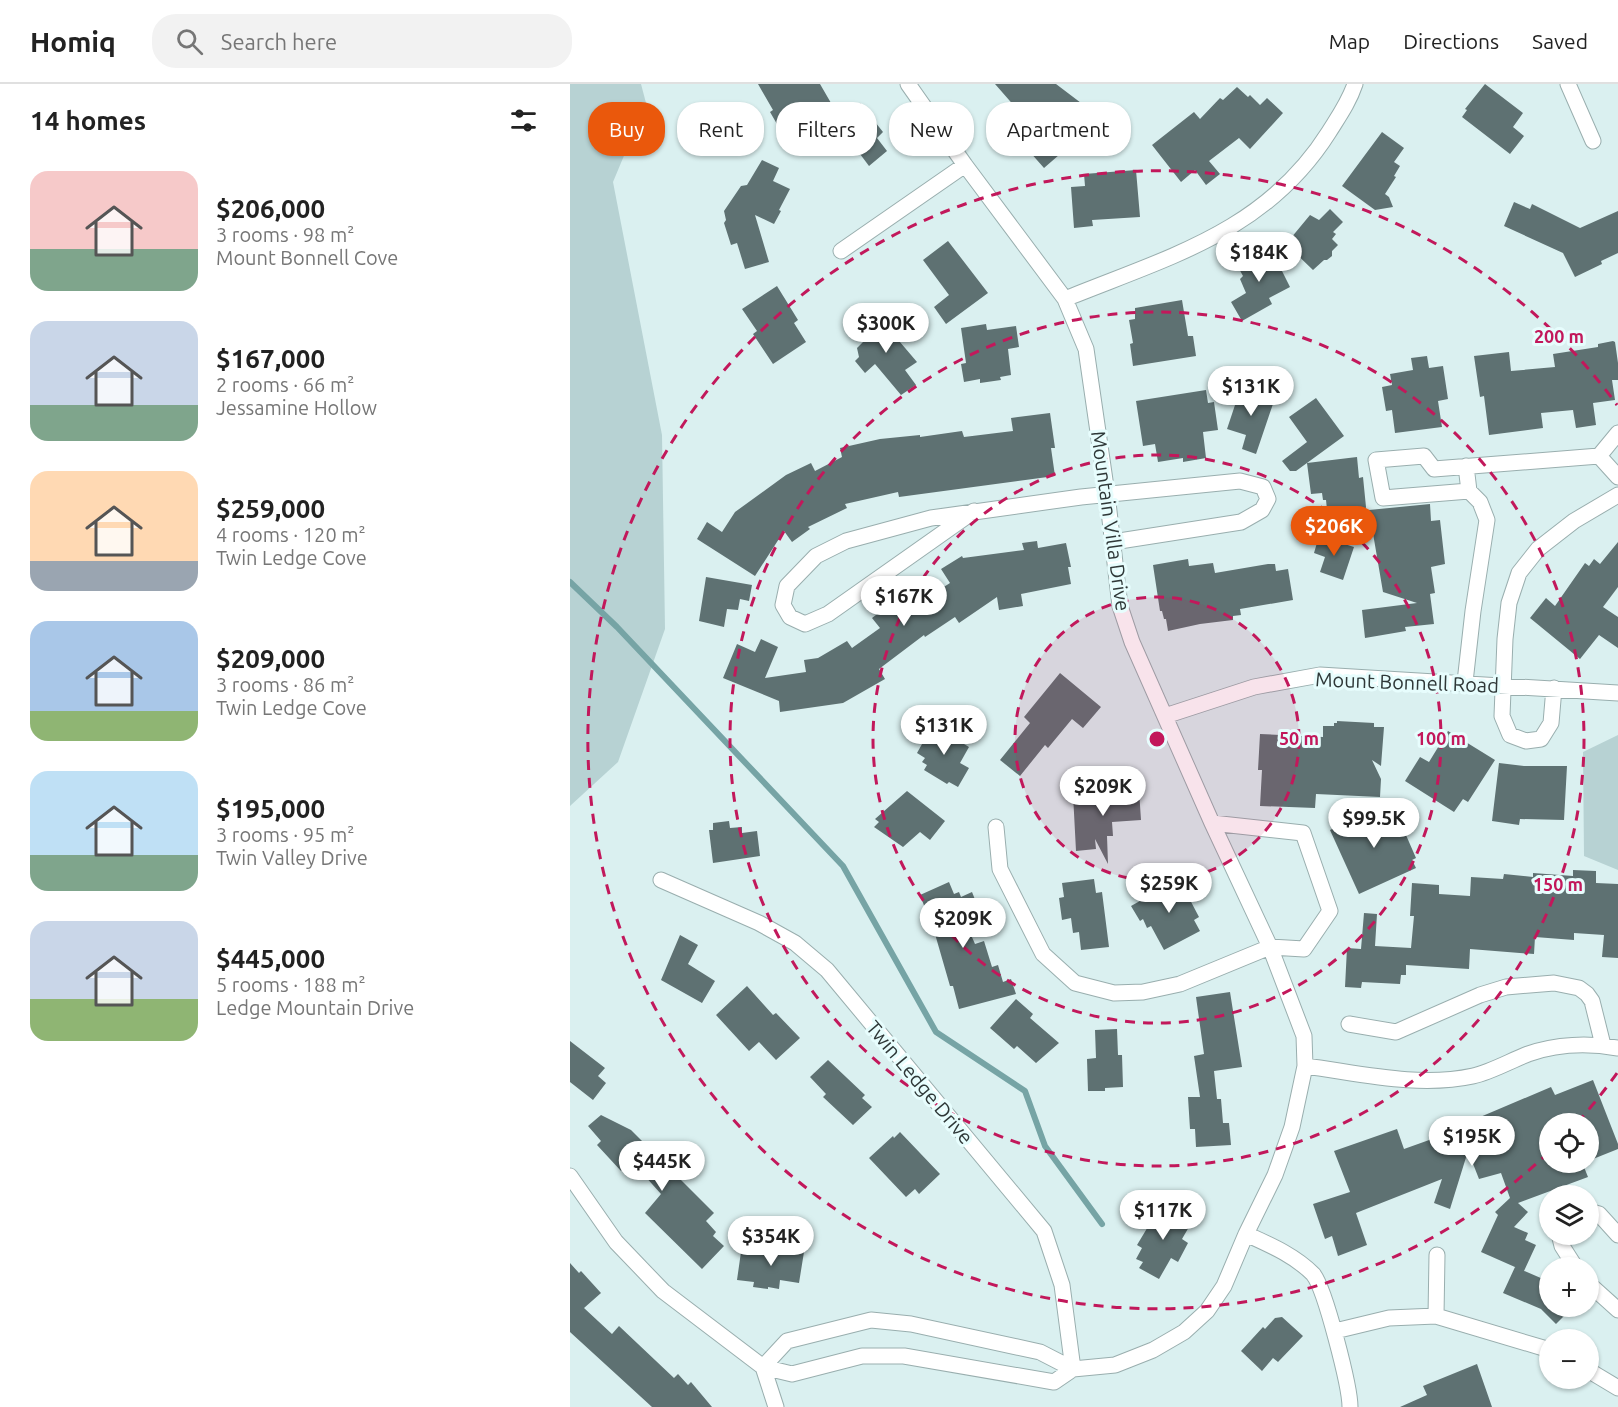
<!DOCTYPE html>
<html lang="en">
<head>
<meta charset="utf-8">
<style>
  :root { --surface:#fff; --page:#f2f2f2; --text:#222; --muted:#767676; --line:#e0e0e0; --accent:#ea580c }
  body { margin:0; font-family:Ubuntu,sans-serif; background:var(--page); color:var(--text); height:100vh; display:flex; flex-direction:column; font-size:22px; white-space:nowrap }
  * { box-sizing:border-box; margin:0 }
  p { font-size:20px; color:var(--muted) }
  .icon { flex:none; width:33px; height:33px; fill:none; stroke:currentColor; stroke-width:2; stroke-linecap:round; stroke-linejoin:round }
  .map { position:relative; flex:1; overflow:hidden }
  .sheet { display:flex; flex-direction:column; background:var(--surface); width:570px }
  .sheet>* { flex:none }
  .banner { position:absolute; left:18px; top:18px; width:570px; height:54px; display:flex; gap:12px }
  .buttons { position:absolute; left:969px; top:1029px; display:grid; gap:12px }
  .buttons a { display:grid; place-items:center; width:60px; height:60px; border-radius:50%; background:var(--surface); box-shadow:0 2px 4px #0004; font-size:30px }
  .price { position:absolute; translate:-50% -51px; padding:0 14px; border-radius:21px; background:#fff; color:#222; font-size:20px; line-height:39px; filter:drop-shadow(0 2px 3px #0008) }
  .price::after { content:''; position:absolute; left:50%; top:36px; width:18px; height:14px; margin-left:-9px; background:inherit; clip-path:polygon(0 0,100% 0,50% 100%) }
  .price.current { background:var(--accent); color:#fff }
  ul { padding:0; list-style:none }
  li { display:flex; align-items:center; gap:18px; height:150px; padding:0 30px }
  li span { display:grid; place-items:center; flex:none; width:168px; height:120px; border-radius:18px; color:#555 }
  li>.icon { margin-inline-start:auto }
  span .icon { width:72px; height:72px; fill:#fffc; stroke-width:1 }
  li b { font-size:26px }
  h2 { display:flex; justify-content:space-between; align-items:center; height:72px; padding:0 30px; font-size:26px }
  .pill { padding:0 21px; border-radius:24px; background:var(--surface); box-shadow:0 2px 4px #0004; font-size:21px; line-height:54px }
  .pill.current { background:var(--accent); color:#fff }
  header { display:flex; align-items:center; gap:36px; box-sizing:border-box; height:84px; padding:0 30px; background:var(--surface); border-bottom:2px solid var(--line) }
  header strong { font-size:28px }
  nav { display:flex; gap:33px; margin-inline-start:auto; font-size:21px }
  .search { width:420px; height:54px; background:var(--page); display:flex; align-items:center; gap:15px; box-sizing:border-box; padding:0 21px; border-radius:24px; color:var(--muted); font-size:22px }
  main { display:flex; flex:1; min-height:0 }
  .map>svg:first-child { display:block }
  .green { fill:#b7d2d3 }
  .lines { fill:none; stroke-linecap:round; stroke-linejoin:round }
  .stream { stroke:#76a4a5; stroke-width:6 }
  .building { fill:#5e7172 }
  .street-casing { stroke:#99aeae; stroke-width:17 }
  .street { stroke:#fff; stroke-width:15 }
  .ring { fill:none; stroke:#c2185b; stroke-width:3; stroke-dasharray:10 8 }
  .labels { text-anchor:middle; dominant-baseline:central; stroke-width:6; stroke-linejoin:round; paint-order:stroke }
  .street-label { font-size:20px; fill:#2f3838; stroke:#e7fdfd }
  .centre { fill:#c2185b; stroke:#e7fdfd; stroke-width:3 }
  .ring-label { font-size:18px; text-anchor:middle; font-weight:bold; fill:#c2185b; stroke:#e7fdfd; stroke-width:6; stroke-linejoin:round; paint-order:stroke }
</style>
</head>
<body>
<header>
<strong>Homiq</strong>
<div class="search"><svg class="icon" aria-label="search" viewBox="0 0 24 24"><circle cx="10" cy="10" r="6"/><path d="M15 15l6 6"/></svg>Search here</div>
<nav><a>Map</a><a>Directions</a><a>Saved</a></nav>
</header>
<main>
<section class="sheet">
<h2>14 homes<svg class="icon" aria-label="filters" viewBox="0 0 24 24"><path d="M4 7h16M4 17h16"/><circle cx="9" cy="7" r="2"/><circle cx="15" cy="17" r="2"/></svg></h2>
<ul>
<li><span style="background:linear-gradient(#f6c9c9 65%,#7fa58c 0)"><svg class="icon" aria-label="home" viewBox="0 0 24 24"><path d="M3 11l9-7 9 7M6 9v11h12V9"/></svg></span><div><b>$206,000</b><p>3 rooms · 98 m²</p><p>Mount Bonnell Cove</p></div></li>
<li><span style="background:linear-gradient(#c9d6e8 70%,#7fa58c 0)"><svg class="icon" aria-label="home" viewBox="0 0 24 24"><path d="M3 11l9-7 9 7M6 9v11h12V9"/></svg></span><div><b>$167,000</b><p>2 rooms · 66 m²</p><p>Jessamine Hollow</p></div></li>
<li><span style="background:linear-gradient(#ffd9b3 75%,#9aa5b1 0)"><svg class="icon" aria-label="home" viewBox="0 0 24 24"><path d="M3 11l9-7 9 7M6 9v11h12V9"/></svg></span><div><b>$259,000</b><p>4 rooms · 120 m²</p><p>Twin Ledge Cove</p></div></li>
<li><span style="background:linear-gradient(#a9c7e8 75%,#8fb573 0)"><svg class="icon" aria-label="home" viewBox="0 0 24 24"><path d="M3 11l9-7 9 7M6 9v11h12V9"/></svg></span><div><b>$209,000</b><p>3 rooms · 86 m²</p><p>Twin Ledge Cove</p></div></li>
<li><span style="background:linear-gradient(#bfe0f5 70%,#7fa58c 0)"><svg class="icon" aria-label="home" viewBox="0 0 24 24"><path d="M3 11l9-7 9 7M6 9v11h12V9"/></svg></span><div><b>$195,000</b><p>3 rooms · 95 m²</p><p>Twin Valley Drive</p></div></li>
<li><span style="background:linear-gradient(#c9d6e8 65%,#8fb573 0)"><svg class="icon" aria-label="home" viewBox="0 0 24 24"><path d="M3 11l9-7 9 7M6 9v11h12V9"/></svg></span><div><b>$445,000</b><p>5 rooms · 188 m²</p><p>Ledge Mountain Drive</p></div></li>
</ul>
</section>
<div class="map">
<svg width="1048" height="1323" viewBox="0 0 1048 1323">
  <rect width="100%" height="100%" fill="#daf0f0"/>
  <!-- green -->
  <path class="green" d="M0,0h71l5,19 -33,79 49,253 3,194 -47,133 -48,44z
    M1048,651v135l-34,-14 -1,-104z"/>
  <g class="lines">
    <!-- stream -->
    <path class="stream" d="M0,498l47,45 226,239 93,166 89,59 20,55 57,78"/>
  </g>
  <!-- building -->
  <path class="building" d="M188,0h62l11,19 -50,28 -11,-19 3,-2z
    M425,0h61l29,22 16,18 -19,16v-5l-38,33 -15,-17 14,-12z
    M915,0l38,29 -10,14 11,9 -14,18 -48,-37 5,-7 -2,-1z
    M667,3l11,10 2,-2 10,10 7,-7 16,15 -33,36 -11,-11 -30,23 11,13 -14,11 -11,-15 -14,12 -29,-37 42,-33 6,7 20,-21 3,2z
    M290,19l23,29 -6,6 10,13 -18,15 -12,-16 -4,3 -21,-29z
    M812,48l22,16 -10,14 6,4 -6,10 2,1 -11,17 4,3 4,10 -18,3 -33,-24z
    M192,76l17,8 -6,13 17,8 -11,21 2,1 -7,13 -19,-9 14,47 -24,7 -8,-26 -6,2 -7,-22 2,-3 -2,-9 17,-25 6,-1z
    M566,86l4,47 -48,3 1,6 -19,2 -3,-41 14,-1 -1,-12z
    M944,118l16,7 2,-5 48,24 38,-17v42l-17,8 1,3 -27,13 -12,-24 -59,-27z
    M760,125l13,13 -10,10 3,2 -4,5 6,6 -6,6v5l-5,4h-3l-11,10 -27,-26 24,-29 9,5z
    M378,157l40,52 -42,31 -12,-17 15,-12 -26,-35z
    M700,163l20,40 -21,11 3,6 -30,17 -11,-19 15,-9 -6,-14 3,-3 -6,-11z
    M207,202l21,34 -4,3 12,19 -33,22 -20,-30 4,-3 -15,-22z
    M612,216l6,36h5l3,20 -63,10 -3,-22 3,-1 -4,-23 6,-1v-11z
    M307,227l19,23 -2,1 23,27 -12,8 11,15 -15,10 -26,-31 -10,9 -10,-12 4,-4 -2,-9 6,-6 -4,-5 12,-8 -7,-7z
    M416,240l1,6 29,-4 3,21 -11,2 3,26 -11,2 1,3 -21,3v-4l-16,3 -3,-18 5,-1 -5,-35z
    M1043,257l2,1 3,21v17h-6l3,20 -22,3 3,22 -20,3 -3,-18 -32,3 2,15 -54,7 -5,-39 -4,1 -6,-41 35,-4 2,19 44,-4 -2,-13 45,-7v-3z
    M857,272l2,12 14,-2 5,33 -10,2 4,26 -47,6 -3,-23 -6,1 -4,-24 10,-2 -2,-11 23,-4 -2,-12z
    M671,303l34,11 -19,56 -14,-5 4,-14 -19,-6z
    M636,306l2,13 6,-1 4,28 -15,2 3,26 -23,4v-4l-25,4 -3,-18 -12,2 -7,-45z
    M746,314l28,38 -48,35h-6l-8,-10 25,-19 -18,-25z
    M480,329l5,35h-4l4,28 -156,21 -1,-5 -53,12 2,4 -39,19 2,2 -18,13 -8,-11 -29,45 -58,-37 10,-17 15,10 13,-20 51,-37 25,-12 4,8 27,-14 -2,-9 40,-9 40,-4v2l42,-6 2,6 49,-6 -2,-13z
    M787,373l2,21 4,-1 3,30 -2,7 -36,5 -2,-19h-3l-1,-7 -11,1 -4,-31z
    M860,420l1,17 9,-1 5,44 -14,3 4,26 -5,1 4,30 -29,3 1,4 -41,7 -3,-28 55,-7 -34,-11 -14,-82z
    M749,452l35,11 -11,33 -23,-8 5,-15 -11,-4z
    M467,457l1,7 28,-5 5,24h-3l3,17 -50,10 2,12 -24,4 -2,-13 -38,26 -4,-6 -30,20 -1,-2 -45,34 6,10 -42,24 -63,9 -1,-11 -56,-23 14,-34 18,8 6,-13 17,8 -13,31 41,-6 -2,-12 14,-2 29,-17 5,7 28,-20 -8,-10 43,-33 10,14 25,-16 -9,-14 21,-13 1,2 61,-8 -2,-7z
    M1048,458v45l-15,20 15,10v31l-19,-13 -19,24 -50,-41 16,-20 9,8 30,-43 4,3 5,-7 6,5z
    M618,475l1,7 24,-3 2,10 53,-9h7l1,7 12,-2 5,31 -53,9 1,6 -8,1v4l-33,4 -32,7 -2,-12h-2l-2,-8h-2l-7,-46z
    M136,493l46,8 -3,16 -9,-2 -2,11 -11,-1 -3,18 -25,-6z
    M490,589l41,34 -18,21 -11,-9 -24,29 -3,-3 -25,31 -20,-16 30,-37 -6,-6z
    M767,637l37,2v4h10l-3,39 -9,-6 9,19 -1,18 -64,-3 -1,14 -55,-2 2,-36h-4l2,-36 63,3v-11h11v-3h3z
    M369,641l22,13 -2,3 10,6 -9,16 9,5 -11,19 -9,-5 -2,2 -23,-14 3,-5 -5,-3 3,-4 -8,-5 14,-25 5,3z
    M878,647l47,29 -27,42 -5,-3 -9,13 -49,-31 15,-24 9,5z
    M929,679l25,3h43l-3,54 -44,-1 -1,6 -27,-4z
    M569,706l2,30 -29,2 1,14h-6l1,28 -13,-25 1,10 -20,2 -3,-57z
    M337,707l38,30 -15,19 -10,-8 -17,15 -29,-20 5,-5 -4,-3z
    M822,719l24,55 -4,2 4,8 -57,26 -29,-64 49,-22 -1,17z
    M159,737l1,7 12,-1v6l15,-2 3,25 -47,7 -4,-33h4v-7z
    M1003,786l23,1v12l22,1v74l-16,-1 2,-22 -30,-2v7l-39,-3 -1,17 -64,-5 -1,20 -63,-4v10h-5l-1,9 -38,-2 -1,6 -16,-1 2,-39 14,1 3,-36 13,1 -2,32 36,2 3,-32h-4l2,-33 27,2v9l31,2 1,-19 32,2 1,-5 29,3v-4l40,3z
    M524,795l2,14 6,-1 7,55 -28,3 -2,-18 -6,1 -2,-15 -9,2 -3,-22 5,-1 -2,-14z
    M609,795l20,38 -5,3 6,11 -36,19 -13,-24 -4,2 -4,-9 -3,2 -9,-15z
    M379,798l5,12 5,-2 2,5 11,-5 8,20 -16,7 11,25 9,-3 8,26 6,-2 5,17 8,-3 5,15 -57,15 -6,-23h-3l-15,-52 -15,-39z
    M110,851l18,10 -10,19 27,17 -13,22 -41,-23z
    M177,902l26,29 3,-2 24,25 -24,22 -17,-18 -10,9 -33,-36z
    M660,908l12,75 -28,4 3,28h4l2,24h6l2,22 -35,2 -1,-18h-5l-2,-32h12l-6,-41 10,-2 -8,-57z
    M446,915l17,15 -3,4 29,25 -23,20 -19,-17 -3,3 -24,-21z
    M547,945l1,26h4l1,32 -18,1v3h-17l-1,-32 9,-1 -1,-28z
    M0,957l35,27 -7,8 8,7 -13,17 -23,-18z
    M258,976l37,35 -3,3 10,9 -19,18 -30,-28 3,-3 -16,-17z
    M1023,996l25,64v5l-30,12v-37h-38v38h32l6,15 -70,26 10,9 -14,15 14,6 -3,7 11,5 -12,26 -43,-19 17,-37 -3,-3 15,-14 -9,-25 -22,6 -11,-28 -18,58 -16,-6 8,-24 -86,34 11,32 -29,11 -6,-20 -7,3 -12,-35 37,-12 -16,-41 63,-22 7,20 56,-20 -1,-3 92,-39 4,8z
    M31,1031l30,15 83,83 -8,8 10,11 -3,4 11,10 -22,23 -57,-56 16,-19 -26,-29 -7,6 -3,-4 -4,4 -24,-26 4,-4 -13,-15z
    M330,1048l40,42 -21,20 -4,-5 -9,8 -37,-39 24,-22 1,2z
    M599,1122l24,14 -11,19 6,4 -10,19 -7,-4 -12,21 -20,-11 4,-6 -7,-3 6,-11 -5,-3 21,-35 6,4z
    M202,1163l32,5 -5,31 -19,-3 -1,9 -11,-2v2l-15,-2 1,-5 -17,-2 4,-28 14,2 1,-6 16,3z
    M0,1179l9,10 2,-2 20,22 -17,15 28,26 7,-8 55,52 4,-4 10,11 3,-3 21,25h-60l-82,-75z
    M945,1183l35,15v24h24l-18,18 -15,-15 -38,-16z
    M712,1233l21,19 -25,26 -5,-4 -11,13 -21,-20 22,-24 2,2 10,-11z
    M907,1280l15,43h-92l27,-12 -4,-9z"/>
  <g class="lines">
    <defs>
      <path id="street" d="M338,0l57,81 100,134 21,50 21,145 13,112 12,36 80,181 58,124 34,89 1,30 -13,61 -17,48 -29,59 -22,52 -17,25 -23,21 -31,18 -38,15 -42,4 -19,13 -150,-26h-42l-70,18 -29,-7 24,-26 84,-21 40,4 129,28 33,17
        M998,0l25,57
        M271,167l124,-86
        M495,215c103,-42 201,-67 264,-167 10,-16 20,-30 26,-48
        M1029,372l19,21
        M899,407l-86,7 -7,-38 48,-4 10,13 165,-13 19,-23
        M404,427l-146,103 -23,10 -15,-7 -7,-12 4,-19 29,-30 30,-15 85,-23 150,-21 159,-16 23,6 5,12 -6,11 -21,12 -128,20
        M895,598l8,-71 14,-91 -7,-18 -11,-11 -3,-25
        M984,604l-3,35 -10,16 -15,2 -16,-6 -8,-19 3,-77 4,-36 10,-30 19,-24 36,-28 44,-26
        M595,632l89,-29 66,-12 298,18
        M426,743l4,42 43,85 32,29 39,10 29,-1 37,-8 90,-37 34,2 26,-38 -27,-78 -91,-10
        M91,796l98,43 36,20 32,27 217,261 18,54 11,84
        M779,940l47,8 84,-37 26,-8 48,-4 25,5 8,6 5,7 11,44
        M735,982c54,7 113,22 168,10 18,-4 37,-15 55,-22 28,-10 61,-11 90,-6
        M0,1092l46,66 47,49 100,76 13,40
        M1018,1127l11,3 19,21
        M676,1150c24,11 48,21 67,40 12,14 37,113 37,133
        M989,1150l3,12 14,22
        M1018,1199l30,27
        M866,1232l1,-61
        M765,1247l54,-13 47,-2 114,34
        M1018,1286l30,18"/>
    </defs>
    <!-- street casing -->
    <use href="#street" class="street-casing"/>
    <!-- street -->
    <use href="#street" class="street"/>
  </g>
  <!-- distance rings -->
  <circle cx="587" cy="655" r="142" fill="#c2185b" fill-opacity=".12"/>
  <g class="ring">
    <circle cx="587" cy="655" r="142"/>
    <circle cx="587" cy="655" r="284"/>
    <circle cx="587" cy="655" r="427"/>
    <path d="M1047 989A569 569 0 0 1 1007 1039M979 1068A569 569 0 1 1 1047 321"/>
  </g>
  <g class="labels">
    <!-- street labels -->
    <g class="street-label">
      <text transform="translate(541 437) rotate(82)">Mountain Villa Drive</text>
      <text transform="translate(837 598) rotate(2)">Mount Bonnell Road</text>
      <text transform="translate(350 998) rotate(50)">Twin Ledge Drive</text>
    </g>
  </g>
  <circle cx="587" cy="655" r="9" class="centre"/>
  <g class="ring-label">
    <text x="989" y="259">200 m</text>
    <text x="729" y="661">50 m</text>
    <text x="871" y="661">100 m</text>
    <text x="988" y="807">150 m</text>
  </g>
</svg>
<div class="buttons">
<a><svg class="icon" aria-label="locate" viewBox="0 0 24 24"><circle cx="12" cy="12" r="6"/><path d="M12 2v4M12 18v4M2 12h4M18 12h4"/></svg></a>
<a><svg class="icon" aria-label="layers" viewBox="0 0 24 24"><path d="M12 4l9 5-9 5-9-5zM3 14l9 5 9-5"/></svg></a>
<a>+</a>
<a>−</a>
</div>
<b class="price" style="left:689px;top:199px">$184K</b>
<b class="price" style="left:316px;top:270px">$300K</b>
<b class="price" style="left:681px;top:333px">$131K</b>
<b class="price current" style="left:764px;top:473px">$206K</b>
<b class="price" style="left:334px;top:543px">$167K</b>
<b class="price" style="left:374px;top:672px">$131K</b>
<b class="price" style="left:533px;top:733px">$209K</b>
<b class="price" style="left:804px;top:765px">$99.5K</b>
<b class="price" style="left:599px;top:830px">$259K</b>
<b class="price" style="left:393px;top:865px">$209K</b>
<b class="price" style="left:902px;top:1083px">$195K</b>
<b class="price" style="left:92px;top:1108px">$445K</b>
<b class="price" style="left:593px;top:1157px">$117K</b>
<b class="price" style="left:201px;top:1183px">$354K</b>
<div class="banner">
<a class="pill current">Buy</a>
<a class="pill">Rent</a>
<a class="pill">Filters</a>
<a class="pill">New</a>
<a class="pill">Apartment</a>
</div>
</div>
</main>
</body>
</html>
